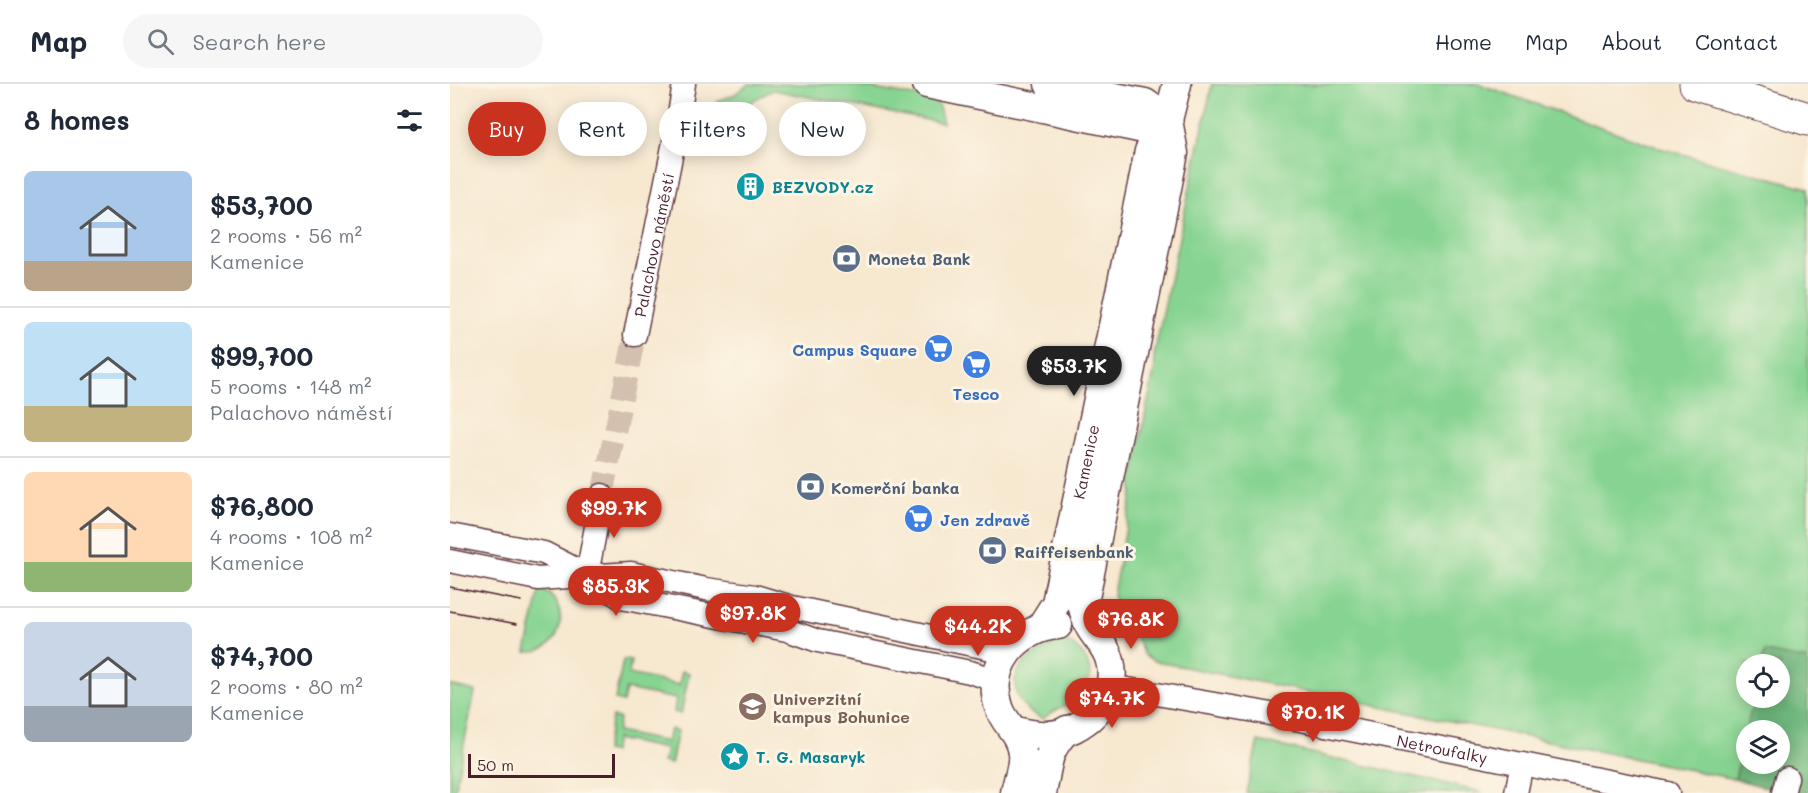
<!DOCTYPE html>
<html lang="en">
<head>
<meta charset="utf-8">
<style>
  :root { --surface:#fff; --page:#f6f6f7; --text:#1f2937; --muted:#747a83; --line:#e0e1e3; --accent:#c8321e }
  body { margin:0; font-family:Mali,sans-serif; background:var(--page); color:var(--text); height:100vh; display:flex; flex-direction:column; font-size:22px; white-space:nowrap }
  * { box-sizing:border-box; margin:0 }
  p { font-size:20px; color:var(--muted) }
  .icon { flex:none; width:33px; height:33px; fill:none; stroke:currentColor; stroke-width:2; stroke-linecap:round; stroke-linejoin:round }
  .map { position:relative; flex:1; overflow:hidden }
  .sheet { display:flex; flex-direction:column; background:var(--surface); width:450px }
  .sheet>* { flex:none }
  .hud { position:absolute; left:18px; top:18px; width:570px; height:54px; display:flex; gap:12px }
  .fabs { position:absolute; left:1286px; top:570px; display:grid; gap:12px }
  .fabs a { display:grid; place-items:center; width:54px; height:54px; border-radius:50%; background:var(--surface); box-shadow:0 3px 15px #0003; font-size:30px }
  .scale { position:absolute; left:18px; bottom:15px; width:147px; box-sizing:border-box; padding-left:6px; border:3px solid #4a1f2b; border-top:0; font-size:16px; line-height:21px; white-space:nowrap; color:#4a1f2b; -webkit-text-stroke:4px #fcf5e5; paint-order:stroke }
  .price { position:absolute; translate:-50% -51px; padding:0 14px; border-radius:21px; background:var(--accent); color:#fff; font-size:20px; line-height:39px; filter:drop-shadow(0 2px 3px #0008) }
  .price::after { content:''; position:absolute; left:50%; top:36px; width:18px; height:14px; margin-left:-9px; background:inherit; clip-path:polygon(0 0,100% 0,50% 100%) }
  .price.active { background:#222; color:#fff }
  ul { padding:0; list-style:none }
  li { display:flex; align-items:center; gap:18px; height:150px; padding:0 24px }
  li+li { border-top:2px solid var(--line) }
  li span { display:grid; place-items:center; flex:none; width:168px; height:120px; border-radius:9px; color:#555 }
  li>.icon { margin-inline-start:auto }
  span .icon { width:72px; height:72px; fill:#fffc; stroke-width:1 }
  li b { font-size:26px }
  h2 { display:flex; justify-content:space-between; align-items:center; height:72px; padding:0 24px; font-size:26px }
  .tag { padding:0 21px; border-radius:27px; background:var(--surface); box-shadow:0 3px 15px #0003; font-size:21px; line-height:54px }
  .tag.active { background:var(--accent); color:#fff }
  header { display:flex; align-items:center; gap:36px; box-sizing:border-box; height:84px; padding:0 30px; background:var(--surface); border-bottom:2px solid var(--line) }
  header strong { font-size:28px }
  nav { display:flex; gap:33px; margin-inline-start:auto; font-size:21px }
  .search { width:420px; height:54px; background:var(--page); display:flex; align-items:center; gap:15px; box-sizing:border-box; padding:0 21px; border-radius:33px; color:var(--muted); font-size:22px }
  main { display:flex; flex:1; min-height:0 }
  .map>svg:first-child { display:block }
  .green { fill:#87d492; stroke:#687a5e; stroke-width:1.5; fill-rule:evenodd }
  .forest { fill:#6db67c; stroke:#5c6a54; stroke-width:1.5 }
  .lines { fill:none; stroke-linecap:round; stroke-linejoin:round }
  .minor-tunnel { stroke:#d4c0af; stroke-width:22; stroke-dasharray:22 11; stroke-linecap:butt }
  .minor-casing { stroke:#643d44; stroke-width:25 }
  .tertiary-casing { stroke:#643d44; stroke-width:31 }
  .trunk-casing { stroke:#643d44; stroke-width:35 }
  .minor { stroke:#fff; stroke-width:22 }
  .tertiary { stroke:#fff; stroke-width:28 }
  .trunk { stroke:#fff; stroke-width:33 }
  .tram { stroke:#4a1f2b; stroke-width:1.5 }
  .labels { text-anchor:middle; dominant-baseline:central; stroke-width:6; stroke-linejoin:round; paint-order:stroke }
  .culture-label { font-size:16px; font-weight:bold; fill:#0d838f; stroke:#fcf5e5; text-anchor:start }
  .street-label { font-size:16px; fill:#4a1f2b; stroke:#fcf5e5 }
  .service-label { font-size:16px; font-weight:bold; fill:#4e5e75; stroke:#fcf5e5; text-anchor:start }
  .shop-label { font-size:16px; font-weight:bold; fill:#366cbe; stroke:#fcf5e5; text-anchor:end }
  .education-label { font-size:16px; font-weight:bold; fill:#785e54; stroke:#fcf5e5; text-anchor:start }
</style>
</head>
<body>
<header>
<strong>Map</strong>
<div class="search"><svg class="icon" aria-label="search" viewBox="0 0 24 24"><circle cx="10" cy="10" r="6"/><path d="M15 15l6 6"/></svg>Search here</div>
<nav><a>Home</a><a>Map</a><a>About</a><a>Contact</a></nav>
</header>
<main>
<section class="sheet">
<h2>8 homes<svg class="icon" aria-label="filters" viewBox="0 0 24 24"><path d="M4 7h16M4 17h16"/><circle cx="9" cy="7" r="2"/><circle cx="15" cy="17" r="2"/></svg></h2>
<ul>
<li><span style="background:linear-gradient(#a9c7e8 75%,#b9a48a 0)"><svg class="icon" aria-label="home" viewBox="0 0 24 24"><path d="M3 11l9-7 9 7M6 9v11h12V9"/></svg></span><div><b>$53,700</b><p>2 rooms · 56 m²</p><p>Kamenice</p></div></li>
<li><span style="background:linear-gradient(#bfe0f5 70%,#c2b280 0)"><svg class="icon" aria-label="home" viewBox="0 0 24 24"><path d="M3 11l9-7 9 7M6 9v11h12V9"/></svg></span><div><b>$99,700</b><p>5 rooms · 148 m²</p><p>Palachovo náměstí</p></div></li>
<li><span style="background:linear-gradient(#ffd9b3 75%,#8fb573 0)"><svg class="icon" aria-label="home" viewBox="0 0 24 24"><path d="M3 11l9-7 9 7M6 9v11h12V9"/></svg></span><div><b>$76,800</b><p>4 rooms · 108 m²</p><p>Kamenice</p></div></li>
<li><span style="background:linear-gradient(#c9d6e8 70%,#9aa5b1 0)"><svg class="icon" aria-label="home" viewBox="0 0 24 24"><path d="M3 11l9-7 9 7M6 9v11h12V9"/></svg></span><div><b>$74,700</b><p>2 rooms · 80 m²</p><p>Kamenice</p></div></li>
</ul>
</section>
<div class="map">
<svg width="1358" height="709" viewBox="0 0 1358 709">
  <rect width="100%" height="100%" fill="#fcf5e5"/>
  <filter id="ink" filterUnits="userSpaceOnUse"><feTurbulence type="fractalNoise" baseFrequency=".0167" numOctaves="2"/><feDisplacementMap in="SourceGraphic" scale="12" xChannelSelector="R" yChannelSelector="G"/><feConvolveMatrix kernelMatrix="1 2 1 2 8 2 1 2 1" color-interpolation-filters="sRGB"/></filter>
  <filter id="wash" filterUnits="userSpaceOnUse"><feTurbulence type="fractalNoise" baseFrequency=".008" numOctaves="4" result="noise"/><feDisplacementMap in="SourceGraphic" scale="24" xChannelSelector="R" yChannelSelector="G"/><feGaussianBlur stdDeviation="1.35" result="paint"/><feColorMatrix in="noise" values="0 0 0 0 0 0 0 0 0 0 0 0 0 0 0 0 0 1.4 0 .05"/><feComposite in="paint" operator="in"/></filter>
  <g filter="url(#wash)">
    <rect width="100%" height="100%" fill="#f7e8d0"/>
    <!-- green -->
    <path class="green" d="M299,0h97l91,16 6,23 -170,-33 -18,9 -15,15 -20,-2 -6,33 -6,-21 10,-24 14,-4z
      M762,0h267l184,65 145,39v472l-6,-1 -23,71h-33v25l-5,-1 -6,25 -580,-118 -11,-6 -12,-28 -17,-24 -2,-9 20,-103 -1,-11 23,-113 -1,-12zM1296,580h33v34h-33z
      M90,505c34,14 23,65 -14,63z
      M610,555c26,9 41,35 19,57 -9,9 -25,13 -36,23 -26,-10 -40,-39 -15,-60 10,-8 22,-10 32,-20z
      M173,576l8,1 -2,13 50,11 3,-14 7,2 -8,41 -7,-2 2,-13 -50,-10 -3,13 -8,-2z
      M0,601l25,6 -21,102h-4z
      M162,633l7,1 -2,14 50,10 3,-13 8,2 -7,33 -8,-2 3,-13 -50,-10 -3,13 -8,-1z
      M808,657l224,51v1h-236z"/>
    <!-- forest -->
    <path class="forest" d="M1315,568l43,8v133h-12l2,-14 -24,-5 -5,14 -34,-9 11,-48v33h33v-34h-33l8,-32h25v-34h-18z"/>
  </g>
  <g filter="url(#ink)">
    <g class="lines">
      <!-- minor-tunnel -->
      <path class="minor-tunnel" d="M152,411l33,-160"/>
      <defs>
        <g id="minor">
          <path id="s1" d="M185,251l42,-208 7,-43"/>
          <path d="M0,451l94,18 43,22 34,23 166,32 31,11 152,31 25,8"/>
          <path d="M0,477l88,18 93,-6 75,16 49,7 37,11 214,45"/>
          <path d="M137,491l15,-80"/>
          <path id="s2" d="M660,602l145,25 413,82"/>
          <path d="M1066,709l6,-29"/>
          <path d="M1333,709l4,-15"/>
        </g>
        <g id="tertiary">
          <path d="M477,0l212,44 29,-8"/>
          <path d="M599,0l96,19 23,17"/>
          <path id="s3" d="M590,544l16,-25 93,-452 19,-31 9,-36"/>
          <path d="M565,647c11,2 21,5 32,4 37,-1 73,-37 63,-74 -3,-13 -12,-21 -19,-32 -4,-6 -6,-14 -8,-21l91,-455 -6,-33"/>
          <path d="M565,709c2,-12 9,-29 7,-41 -3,-21 -18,-28 -23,-45 -14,-41 18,-79 59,-82"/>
          <path d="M592,709c6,-27 4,-43 25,-63"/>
        </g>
        <path id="trunk" d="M1246,0l112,35"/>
      </defs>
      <!-- minor casing -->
      <use href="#minor" class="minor-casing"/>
      <!-- tertiary casing -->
      <use href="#tertiary" class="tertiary-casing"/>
      <!-- trunk casing -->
      <use href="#trunk" class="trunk-casing"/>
      <!-- minor -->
      <use href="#minor" class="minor"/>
      <!-- tertiary -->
      <use href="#tertiary" class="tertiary"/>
      <!-- trunk -->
      <use href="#trunk" class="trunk"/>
      <!-- tram -->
      <path class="tram" d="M0,503l71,14
        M0,527l67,13"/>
    </g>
  </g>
  <!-- icons -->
  <defs>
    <symbol id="building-disc" viewBox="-11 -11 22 22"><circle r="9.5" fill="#0f9aa8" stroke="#fcf5e5"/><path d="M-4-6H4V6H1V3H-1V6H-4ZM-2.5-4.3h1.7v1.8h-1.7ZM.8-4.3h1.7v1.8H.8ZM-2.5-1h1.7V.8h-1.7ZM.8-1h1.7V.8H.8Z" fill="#fff"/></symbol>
    <symbol id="bank-disc" viewBox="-11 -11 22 22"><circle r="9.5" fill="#5c6f8a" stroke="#fcf5e5"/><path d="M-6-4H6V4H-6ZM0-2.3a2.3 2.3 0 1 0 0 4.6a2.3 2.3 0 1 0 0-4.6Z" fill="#fff"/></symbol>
    <symbol id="supermarket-disc" viewBox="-11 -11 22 22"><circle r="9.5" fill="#3f7fe0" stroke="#fcf5e5"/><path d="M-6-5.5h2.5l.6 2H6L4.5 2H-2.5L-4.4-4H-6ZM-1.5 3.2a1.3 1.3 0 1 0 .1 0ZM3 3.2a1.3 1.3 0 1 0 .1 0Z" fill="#fff"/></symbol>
    <symbol id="university-disc" viewBox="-11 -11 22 22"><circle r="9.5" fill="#8d6e63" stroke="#fcf5e5"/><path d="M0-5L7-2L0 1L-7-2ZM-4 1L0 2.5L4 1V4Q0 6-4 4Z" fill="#fff"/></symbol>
    <symbol id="sight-disc" viewBox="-11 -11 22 22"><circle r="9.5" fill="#0f9aa8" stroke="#fcf5e5"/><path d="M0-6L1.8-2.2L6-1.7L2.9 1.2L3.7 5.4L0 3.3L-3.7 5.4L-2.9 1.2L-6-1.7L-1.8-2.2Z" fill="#fff"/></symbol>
  </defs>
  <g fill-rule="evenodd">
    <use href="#building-disc" x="284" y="86" width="33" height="33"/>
    <use href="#bank-disc" x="380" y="158" width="33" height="33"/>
    <use href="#supermarket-disc" x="472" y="248" width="33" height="33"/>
    <use href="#supermarket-disc" x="510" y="264" width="33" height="33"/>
    <use href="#bank-disc" x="344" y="386" width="33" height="33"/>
    <use href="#supermarket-disc" x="452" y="418" width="33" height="33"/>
    <use href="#bank-disc" x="526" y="450" width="33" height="33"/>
    <use href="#university-disc" x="286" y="606" width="33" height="33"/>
    <use href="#sight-disc" x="268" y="656" width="33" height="33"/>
  </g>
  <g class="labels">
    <!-- culture labels -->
    <g class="culture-label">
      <text x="322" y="102">BEZVODY.cz</text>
      <text x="306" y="672">T. G. Masaryk</text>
    </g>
    <!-- street labels -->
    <g class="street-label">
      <text stroke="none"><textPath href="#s1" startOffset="92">Palachovo náměstí</textPath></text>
      <text stroke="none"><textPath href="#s3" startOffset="174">Kamenice</textPath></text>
      <text stroke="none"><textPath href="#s2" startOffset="338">Netroufalky</textPath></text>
    </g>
    <!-- service labels -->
    <g class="service-label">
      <text x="418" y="174">Moneta Bank</text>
      <text x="381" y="403">Komerční banka</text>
      <text x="564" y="467">Raiffeisenbank</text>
    </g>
    <!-- shop labels -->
    <g class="shop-label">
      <text x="467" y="265">Campus Square</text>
      <text x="526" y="309" text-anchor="middle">Tesco</text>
      <text x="490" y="435" text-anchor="start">Jen zdravě</text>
    </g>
    <!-- education labels -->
    <g class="education-label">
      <text x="323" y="614">Univerzitní<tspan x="323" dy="18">kampus Bohunice</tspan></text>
    </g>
  </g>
</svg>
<div class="fabs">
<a><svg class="icon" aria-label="locate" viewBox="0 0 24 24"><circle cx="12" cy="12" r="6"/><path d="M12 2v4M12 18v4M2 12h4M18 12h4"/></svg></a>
<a><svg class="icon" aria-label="layers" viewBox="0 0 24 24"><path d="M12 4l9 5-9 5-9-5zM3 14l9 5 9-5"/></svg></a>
</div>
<div class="scale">50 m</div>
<b class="price active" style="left:624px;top:313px">$53.7K</b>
<b class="price" style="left:164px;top:455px">$99.7K</b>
<b class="price" style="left:166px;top:533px">$85.3K</b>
<b class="price" style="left:303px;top:560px">$97.8K</b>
<b class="price" style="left:681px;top:566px">$76.8K</b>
<b class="price" style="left:528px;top:573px">$44.2K</b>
<b class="price" style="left:662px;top:645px">$74.7K</b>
<b class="price" style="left:863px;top:659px">$70.1K</b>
<div class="hud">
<a class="tag active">Buy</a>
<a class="tag">Rent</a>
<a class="tag">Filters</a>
<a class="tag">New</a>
</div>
</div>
</main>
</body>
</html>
